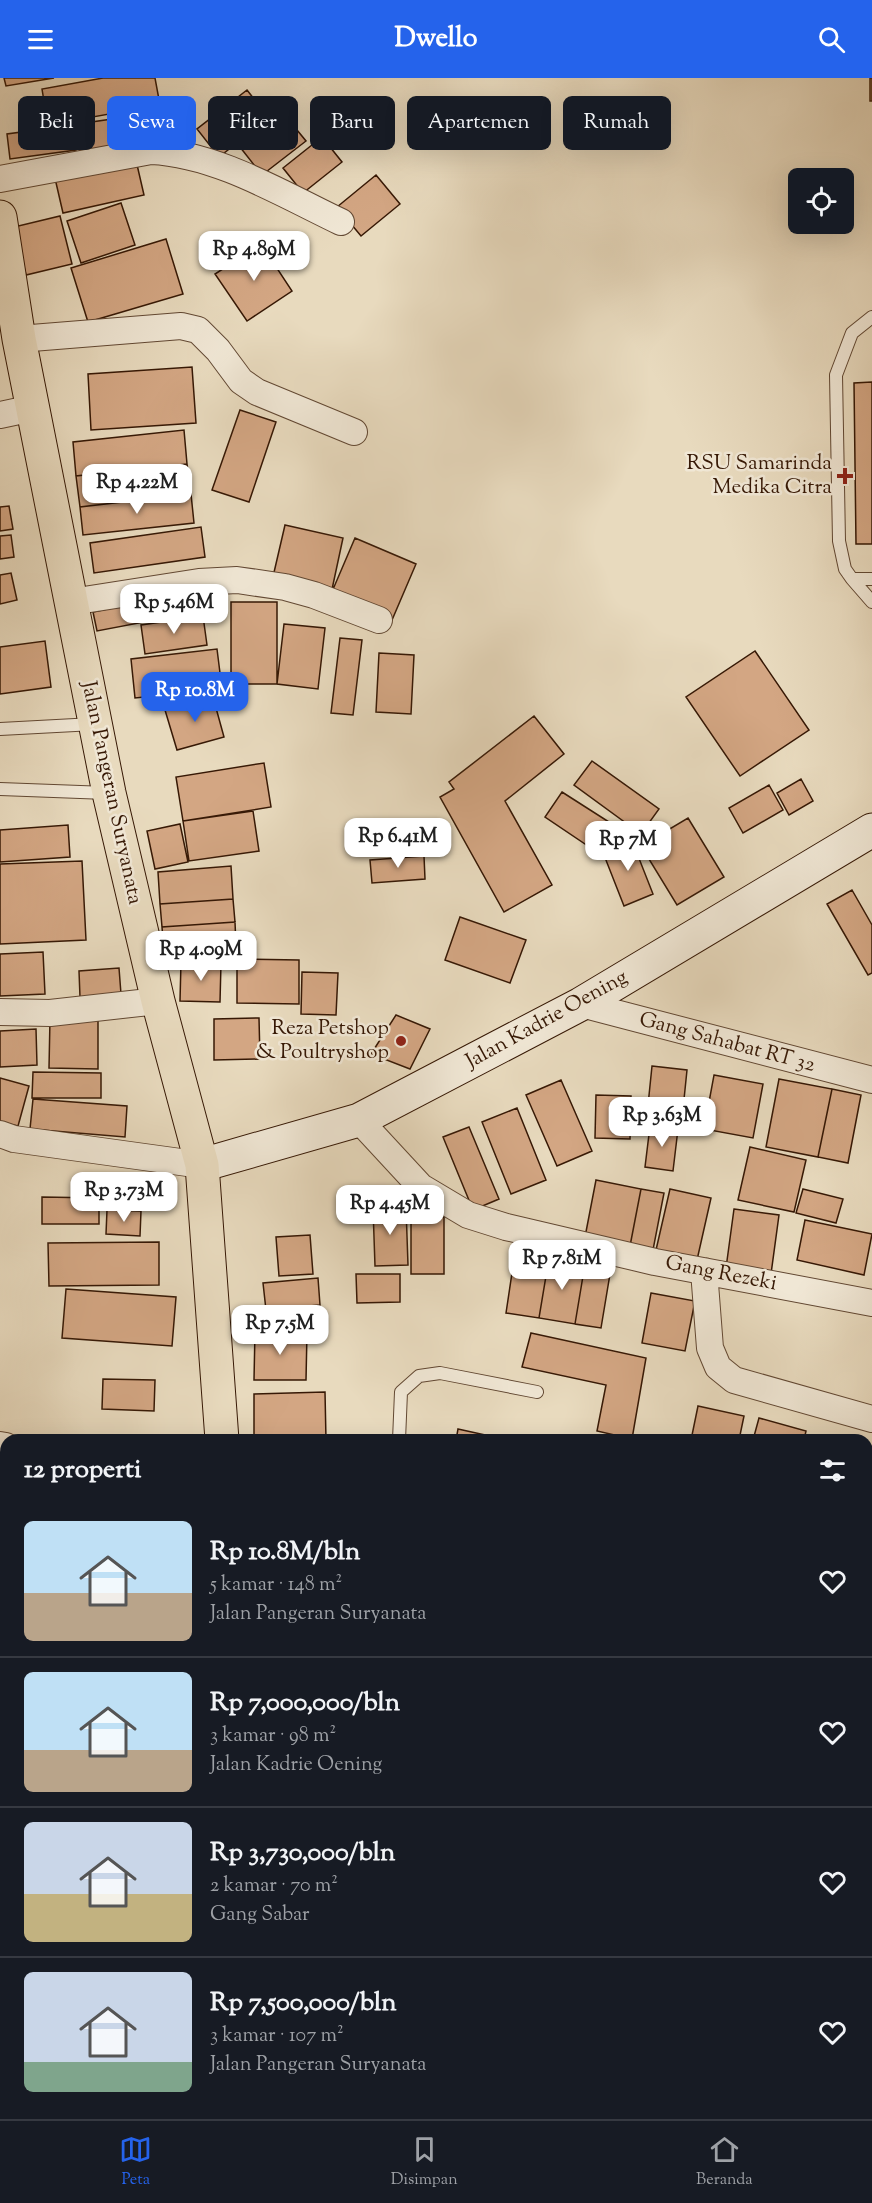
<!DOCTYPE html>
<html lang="id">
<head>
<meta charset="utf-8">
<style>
  :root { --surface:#171b24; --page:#242831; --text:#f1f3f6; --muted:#9ea1a6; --line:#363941; --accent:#2563eb }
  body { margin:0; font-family:"Sorts Mill Goudy",serif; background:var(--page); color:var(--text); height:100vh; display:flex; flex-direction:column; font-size:22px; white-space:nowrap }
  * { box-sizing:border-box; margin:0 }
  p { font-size:20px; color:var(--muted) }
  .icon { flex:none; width:33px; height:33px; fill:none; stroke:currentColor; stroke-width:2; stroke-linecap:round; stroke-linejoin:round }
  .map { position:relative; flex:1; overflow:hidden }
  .drawer { position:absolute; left:0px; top:1356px; width:873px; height:686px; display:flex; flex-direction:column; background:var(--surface); border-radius:18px 18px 0 0; box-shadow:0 6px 24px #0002 }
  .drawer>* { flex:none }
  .top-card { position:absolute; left:18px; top:18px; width:837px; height:54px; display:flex; gap:12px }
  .controls { position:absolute; left:788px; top:90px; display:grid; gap:12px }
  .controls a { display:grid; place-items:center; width:66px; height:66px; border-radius:9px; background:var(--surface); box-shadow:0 6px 24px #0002; font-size:30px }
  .price { position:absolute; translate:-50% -51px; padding:0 14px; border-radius:12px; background:#fff; color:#222; font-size:20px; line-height:39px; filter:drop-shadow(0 2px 3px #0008) }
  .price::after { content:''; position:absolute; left:50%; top:36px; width:18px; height:14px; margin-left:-9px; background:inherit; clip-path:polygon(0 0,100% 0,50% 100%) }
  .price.on { background:var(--accent); color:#fff }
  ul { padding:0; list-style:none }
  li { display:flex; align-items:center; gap:18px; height:150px; padding:0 24px }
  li+li { border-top:2px solid var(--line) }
  li span { display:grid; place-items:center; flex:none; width:168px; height:120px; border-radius:9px; color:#555 }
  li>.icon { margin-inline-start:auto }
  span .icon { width:72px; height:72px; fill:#fffc; stroke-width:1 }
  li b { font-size:26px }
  h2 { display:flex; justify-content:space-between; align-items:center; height:72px; padding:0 24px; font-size:26px }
  .pill { padding:0 21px; border-radius:9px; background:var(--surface); box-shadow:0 6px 24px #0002; font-size:21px; line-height:54px }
  .pill.on { background:var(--accent); color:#fff }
  header { display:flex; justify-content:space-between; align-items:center; height:78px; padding:0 24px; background:var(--accent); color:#fff; font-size:27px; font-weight:800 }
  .tab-bar { display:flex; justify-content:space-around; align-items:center; height:84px; border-top:2px solid var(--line); background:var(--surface); font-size:16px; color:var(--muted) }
  .tab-bar a { display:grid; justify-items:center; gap:3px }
  .tab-bar .on { color:var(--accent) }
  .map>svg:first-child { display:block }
  .building { fill:#d3a683; stroke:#361805; stroke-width:1.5 }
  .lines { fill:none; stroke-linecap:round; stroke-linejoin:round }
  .lane-casing { stroke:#624833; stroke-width:14 }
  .street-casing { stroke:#624833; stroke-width:28 }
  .secondary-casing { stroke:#361805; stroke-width:35 }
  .primary-casing { stroke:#361805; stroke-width:35 }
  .lane { stroke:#f0e7d5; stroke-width:12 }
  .street { stroke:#f0e7d5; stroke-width:26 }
  .secondary { stroke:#f0e7d5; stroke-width:33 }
  .primary { stroke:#e8dabe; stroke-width:33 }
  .poi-dot { fill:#8f2418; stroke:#f0e7d5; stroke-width:2 }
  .labels { text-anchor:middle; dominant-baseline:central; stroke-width:5; stroke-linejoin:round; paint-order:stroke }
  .poi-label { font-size:21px; fill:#361805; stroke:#f0e7d5; text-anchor:end }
  .street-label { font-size:21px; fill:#361805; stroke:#f0e7d5 }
</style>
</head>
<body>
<header><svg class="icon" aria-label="menu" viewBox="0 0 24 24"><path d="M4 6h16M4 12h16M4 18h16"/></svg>Dwello<svg class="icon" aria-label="search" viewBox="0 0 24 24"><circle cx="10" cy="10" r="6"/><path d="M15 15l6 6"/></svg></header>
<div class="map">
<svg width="872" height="2041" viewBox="0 0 872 2041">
  <rect width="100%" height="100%" fill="#e8dabe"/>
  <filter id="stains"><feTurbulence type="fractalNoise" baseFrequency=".00333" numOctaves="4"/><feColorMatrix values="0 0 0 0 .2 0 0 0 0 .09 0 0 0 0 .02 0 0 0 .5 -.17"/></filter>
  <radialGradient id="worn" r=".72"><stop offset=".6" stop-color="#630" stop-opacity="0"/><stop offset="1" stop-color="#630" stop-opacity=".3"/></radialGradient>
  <!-- building -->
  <path class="building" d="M4,0h50l-48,8z
    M103,0h52l5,27 -112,20 -6,-36z
    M870,0h2v23h-2z
    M247,12l22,28 -50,39 -22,-28z
    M153,35l4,28 -75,11 -4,-28z
    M283,35l23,28 -44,34 -22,-28z
    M73,47l3,25 -66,9 -3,-25z
    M322,59l20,25 -39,31 -20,-25z
    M135,78l9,39 -81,18 -9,-39z
    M376,97l24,29 -39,32 -24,-29z
    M121,125l14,42 -54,18 -14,-42z
    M60,138l12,48 -46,11 -12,-48z
    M166,161l17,55 -95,28 -17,-54z
    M261,166l31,47 -45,30 -32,-47z
    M192,289l4,56 -105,7 -3,-56z
    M872,304v162h-16l-2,-161z
    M240,332l36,12 -27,80 -37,-12z
    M184,352l3,34 -111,12 -3,-34z
    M187,386l4,30 -111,13 -4,-31z
    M191,416l3,29 -111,12 -3,-28z
    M9,428l4,23 -13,2v-24z
    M285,447l58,13 -12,56 -59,-13z
    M201,449l4,30 -111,16 -4,-30z
    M11,457l3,22 -14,2v-23z
    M355,460l61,26 -24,56 -61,-26z
    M11,495l6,27 -17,4v-29z
    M214,514l3,21 -42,6 -3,-21z
    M156,521l4,20 -63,12 -4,-19z
    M231,524h46v82h-46z
    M203,538l4,29 -62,9 -4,-29z
    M284,546l41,4 -7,61 -41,-5z
    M340,560l22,2 -9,75 -22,-2z
    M45,563l6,46 -51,7v-47z
    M217,571l5,40 -87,9 -4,-39z
    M755,573l54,79 -69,46 -54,-79z
    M379,575l35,2 -3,59 -35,-2z
    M213,619l11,40 -47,13 -12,-40z
    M534,638l30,38 -59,47 47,84 -48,27 -64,-115 14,-8 -5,-7z
    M592,683l67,48 -18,25 -67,-49z
    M264,685l7,44 -88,14 -7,-44z
    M801,701l12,22 -24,14 -12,-22z
    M769,707l14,25 -40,23 -14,-25z
    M562,714l47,30 -18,26 -46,-31z
    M253,733l6,40 -70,10 -6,-40z
    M688,740l36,59 -47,28 -36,-59z
    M180,746l8,38 -33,7 -8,-38z
    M68,747l2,32 -70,5v-32z
    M631,760l22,56 -29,12 -22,-56z
    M424,778l1,23 -53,4 -2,-23z
    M82,783l4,79 -86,4v-80z
    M231,788l2,33 -73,5 -2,-32z
    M852,812l20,35v48l-4,2 -41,-71z
    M233,821l2,23 -73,5 -2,-23z
    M460,839l66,23 -16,43 -65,-23z
    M235,844l1,24 -72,5 -2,-24z
    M43,874l2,42 -45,2v-42z
    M237,881l62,1v44l-62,-1z
    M181,884l40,1 -1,39 -40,-1z
    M119,890l2,26 -41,3 -1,-26z
    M302,894l36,1 -2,42 -35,-1z
    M396,937l34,14 -20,40 -39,-15z
    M259,940l1,41 -46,1v-41z
    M50,941l48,1v49l-49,-1z
    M36,951l1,36 -37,2v-36z
    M652,988l35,4 -5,49 -35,-4z
    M33,994l68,1v25h-69z
    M714,997l49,9 -10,54 -49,-9z
    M0,1000l29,8 -11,40 -18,-4z
    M779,1001l53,10 -14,68 -52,-10z
    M561,1002l31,71 -35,15 -31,-71z
    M832,1011l29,6 -13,68 -30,-6z
    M596,1017l35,1 -1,43 -35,-1z
    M33,1021l94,7 -2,31 -95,-8z
    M517,1030l29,72 -35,14 -29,-72z
    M650,1048l28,3 -5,42 -28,-4z
    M469,1049l30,72 -26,11 -30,-73z
    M750,1069l56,13 -12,52 -56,-12z
    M596,1102l45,9 -11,57 -45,-9z
    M641,1111l23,4 -11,57 -23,-4z
    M670,1111l41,9 -14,62 -41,-10z
    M803,1111l40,10 -7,24 -40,-10z
    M42,1119l57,1v26h-57z
    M406,1129l2,58 -33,1 -2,-58z
    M734,1131l45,6 -8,59 -45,-6z
    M107,1132l34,1 -1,25 -34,-2z
    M411,1139h33v57h-33z
    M805,1142l67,14 -8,41 -67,-15z
    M310,1157l3,39 -34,2 -3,-39z
    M159,1164v43l-110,1 -1,-43z
    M515,1175l34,5 -10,60 -33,-5z
    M549,1180l36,6 -10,60 -36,-6z
    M585,1186l26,4 -10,60 -26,-4z
    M356,1196h44v28l-43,1z
    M318,1200l2,27 -54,5 -3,-27z
    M66,1211l110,8 -4,49 -110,-8z
    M651,1215l44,8 -10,50 -43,-8z
    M255,1253l52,1 -1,48h-52z
    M531,1255l115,25 -14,81 -35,-8 9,-46 -84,-18z
    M103,1301l52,1 -1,31 -52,-2z
    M325,1314l1,48h-72v-46z
    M698,1328l46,10 -5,24h-48z
    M759,1340l47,13 -2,9h-51z
    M458,1351l50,11h-52z
    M872,1411v26l-5,-1z
    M6,1505v61l-6,-1v-18z
    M0,1755l6,1v37l-5,27z
    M0,1859l6,2v35l-5,22z
    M867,1896l5,2v18l-5,17z
    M0,2023l6,2v11h9l-2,5h-13z
    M43,2036h53l-2,5h-36z
    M111,2036h62l-1,5h-63z
    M346,2036h48l-48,5z
    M544,2036h31v5h-31z
    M588,2036h26v5h-27z
    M771,2036h26v5h-26z"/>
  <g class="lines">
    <defs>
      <path id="lane" d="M872,239l-20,16 -16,42 3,166 6,28 7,10h20
        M852,501l20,23
        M0,651l94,-5
        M0,711l107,4
        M399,1362l2,-48 18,-16 21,-3 97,19"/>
      <path id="street" d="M0,101l151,-28c66,3 131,43 190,71
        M19,261l162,-13 17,4 20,20 23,31 16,11 97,40
        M0,337l33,-7
        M71,524l128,-20 38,-2 48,7 29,8 65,25
        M581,926l291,76
        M0,934l50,1 108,-12
        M359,1042l62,67 47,28 38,12 149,35 217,41
        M0,1056l14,5 188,26
        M704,1193l6,77 8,19 16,13 138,39
        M0,1367l6,1
        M867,1559l5,1
        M0,1598l6,1
        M0,1836l6,2
        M0,1943l6,2
        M867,1996l5,2
        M282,2036l16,5"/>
      <path id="secondary" d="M202,1087l157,-45 222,-116 291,-174"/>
      <path id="primary" d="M0,139l19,122 90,454 49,208 44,164 20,275
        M322,2036l1,5"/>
    </defs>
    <!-- lane casing -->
    <use href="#lane" class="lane-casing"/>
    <!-- street casing -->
    <use href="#street" class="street-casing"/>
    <!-- secondary casing -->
    <use href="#secondary" class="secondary-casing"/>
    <!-- primary casing -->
    <use href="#primary" class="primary-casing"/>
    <!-- lane -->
    <use href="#lane" class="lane"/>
    <!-- street -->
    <use href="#street" class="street"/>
    <!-- secondary -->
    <use href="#secondary" class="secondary"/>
    <!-- primary -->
    <use href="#primary" class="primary"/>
  </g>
  <!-- markers -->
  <g class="poi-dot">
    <path d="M842 389h6v6h6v6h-6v6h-6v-6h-6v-6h6z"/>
    <circle cx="401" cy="963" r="6"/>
  </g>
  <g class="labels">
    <!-- poi labels -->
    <g class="poi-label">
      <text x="832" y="386">RSU Samarinda<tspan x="832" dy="24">Medika Citra</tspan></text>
      <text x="389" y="951">Reza Petshop<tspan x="389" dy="24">&amp; Poultryshop</tspan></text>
    </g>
    <!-- street labels -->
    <g class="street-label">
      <text transform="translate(111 715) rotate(78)">Jalan Pangeran Suryanata</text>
      <text transform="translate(547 942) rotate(-29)">Jalan Kadrie Oening</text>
      <text transform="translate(727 965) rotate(15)">Gang Sahabat RT 32</text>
      <text transform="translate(721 1196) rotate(11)">Gang Rezeki</text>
    </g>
  </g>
  <rect width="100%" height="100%" filter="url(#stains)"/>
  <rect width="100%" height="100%" fill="url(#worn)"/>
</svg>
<div class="controls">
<a><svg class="icon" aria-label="locate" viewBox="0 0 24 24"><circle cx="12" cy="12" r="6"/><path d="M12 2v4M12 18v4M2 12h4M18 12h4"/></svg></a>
</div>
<b class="price" style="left:254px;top:204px">Rp 4.89M</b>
<b class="price" style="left:137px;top:437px">Rp 4.22M</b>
<b class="price" style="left:174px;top:557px">Rp 5.46M</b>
<b class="price on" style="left:195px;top:645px">Rp 10.8M</b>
<b class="price" style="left:398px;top:791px">Rp 6.41M</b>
<b class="price" style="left:628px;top:794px">Rp 7M</b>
<b class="price" style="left:201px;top:904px">Rp 4.09M</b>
<b class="price" style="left:662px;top:1070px">Rp 3.63M</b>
<b class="price" style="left:124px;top:1145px">Rp 3.73M</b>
<b class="price" style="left:390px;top:1158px">Rp 4.45M</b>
<b class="price" style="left:562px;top:1213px">Rp 7.81M</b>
<b class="price" style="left:280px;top:1278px">Rp 7.5M</b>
<div class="top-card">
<a class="pill">Beli</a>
<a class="pill on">Sewa</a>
<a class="pill">Filter</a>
<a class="pill">Baru</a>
<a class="pill">Apartemen</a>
<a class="pill">Rumah</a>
</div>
<section class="drawer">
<h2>12 properti<svg class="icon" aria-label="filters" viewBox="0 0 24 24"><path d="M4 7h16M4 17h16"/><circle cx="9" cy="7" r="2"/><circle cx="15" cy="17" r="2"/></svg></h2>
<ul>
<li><span style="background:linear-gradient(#bfe0f5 60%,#b9a48a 0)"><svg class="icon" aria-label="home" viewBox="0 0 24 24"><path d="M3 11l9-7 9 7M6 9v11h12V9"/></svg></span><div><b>Rp 10.8M/bln</b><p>5 kamar · 148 m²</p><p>Jalan Pangeran Suryanata</p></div><svg class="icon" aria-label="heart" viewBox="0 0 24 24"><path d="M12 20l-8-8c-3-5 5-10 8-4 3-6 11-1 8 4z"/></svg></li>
<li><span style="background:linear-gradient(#bfe0f5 65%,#b9a48a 0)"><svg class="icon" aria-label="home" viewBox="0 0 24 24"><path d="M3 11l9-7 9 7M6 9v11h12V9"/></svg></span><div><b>Rp 7,000,000/bln</b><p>3 kamar · 98 m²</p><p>Jalan Kadrie Oening</p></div><svg class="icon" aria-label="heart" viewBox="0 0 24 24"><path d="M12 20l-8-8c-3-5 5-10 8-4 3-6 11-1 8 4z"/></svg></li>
<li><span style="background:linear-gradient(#c9d6e8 60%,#c2b280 0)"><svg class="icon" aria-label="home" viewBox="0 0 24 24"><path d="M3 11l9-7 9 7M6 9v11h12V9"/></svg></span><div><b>Rp 3,730,000/bln</b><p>2 kamar · 70 m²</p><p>Gang Sabar</p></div><svg class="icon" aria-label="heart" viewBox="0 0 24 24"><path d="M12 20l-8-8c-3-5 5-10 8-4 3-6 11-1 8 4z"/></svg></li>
<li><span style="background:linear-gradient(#c9d6e8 75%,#7fa58c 0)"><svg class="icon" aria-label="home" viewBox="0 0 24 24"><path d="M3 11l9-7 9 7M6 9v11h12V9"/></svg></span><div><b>Rp 7,500,000/bln</b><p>3 kamar · 107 m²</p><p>Jalan Pangeran Suryanata</p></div><svg class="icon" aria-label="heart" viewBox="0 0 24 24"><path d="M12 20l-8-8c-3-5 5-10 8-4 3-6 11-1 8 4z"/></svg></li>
</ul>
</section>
</div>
<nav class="tab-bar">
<a class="on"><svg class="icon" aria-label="map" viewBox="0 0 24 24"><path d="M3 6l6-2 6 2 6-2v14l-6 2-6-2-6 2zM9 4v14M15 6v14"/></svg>Peta</a>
<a><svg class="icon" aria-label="saved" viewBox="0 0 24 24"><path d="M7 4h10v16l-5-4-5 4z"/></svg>Disimpan</a>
<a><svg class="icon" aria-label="home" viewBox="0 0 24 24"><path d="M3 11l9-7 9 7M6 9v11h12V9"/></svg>Beranda</a>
</nav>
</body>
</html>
